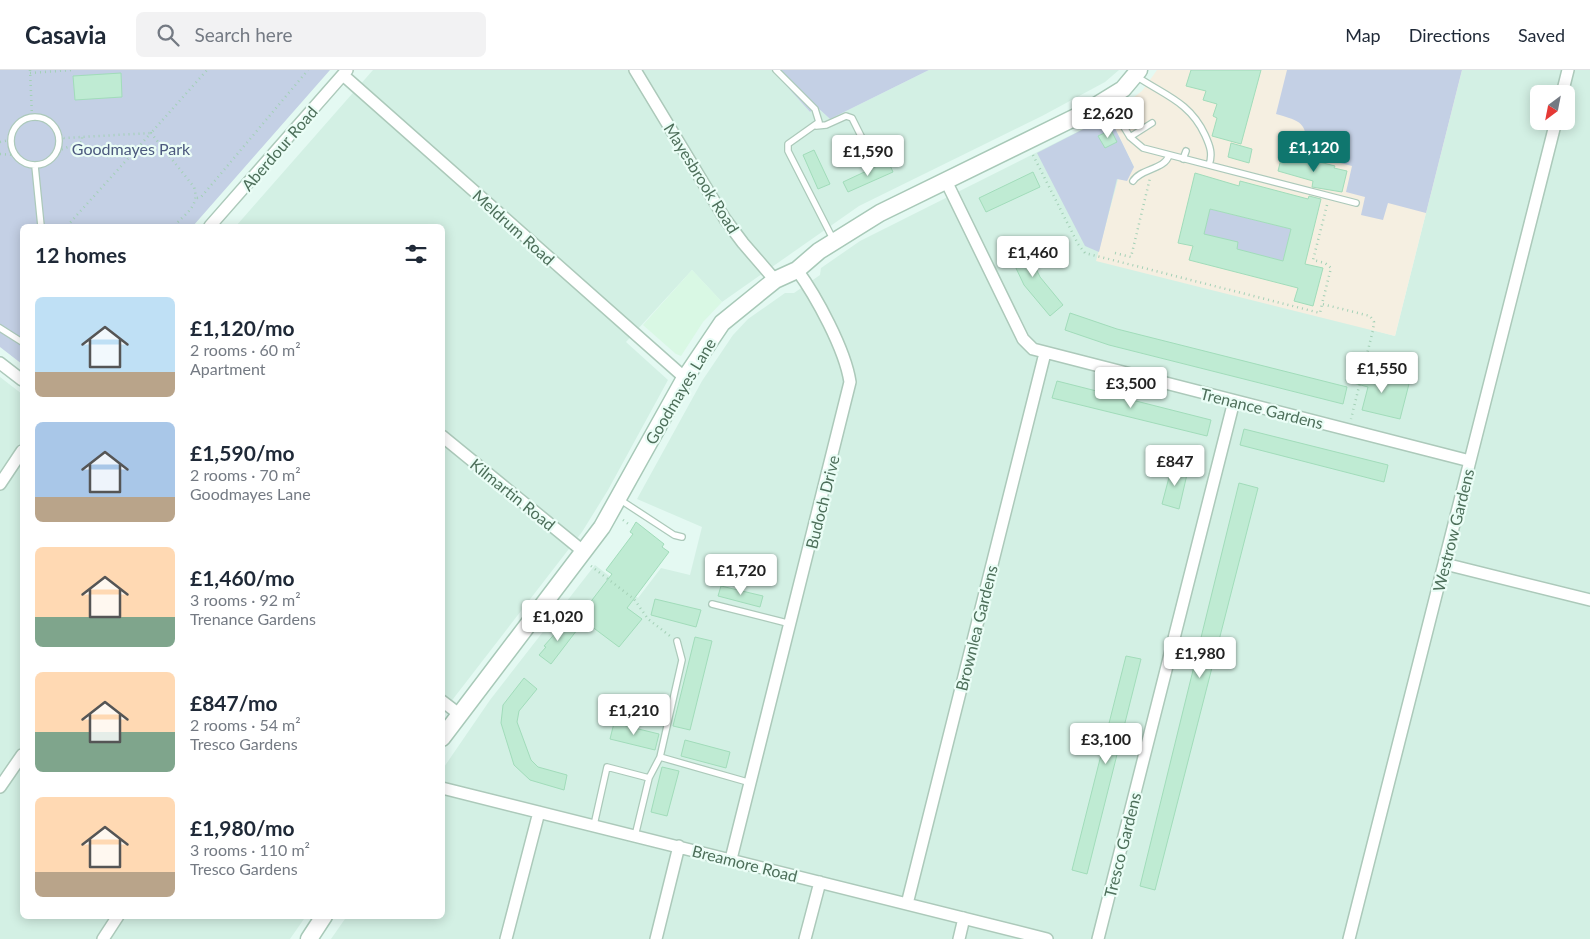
<!DOCTYPE html>
<html lang="en">
<head>
<meta charset="utf-8">
<style>
  :root { --surface:#fff; --page:#f2f2f3; --text:#1f2937; --muted:#747a83; --line:#e0e1e3; --accent:#0f766e }
  body { margin:0; font-family:Lato,sans-serif; background:var(--page); color:var(--text); height:100vh; display:flex; flex-direction:column; font-size:19px; white-space:nowrap }
  * { box-sizing:border-box; margin:0 }
  p { font-size:16px; color:var(--muted) }
  .icon { flex:none; width:28px; height:28px; fill:none; stroke:currentColor; stroke-width:2; stroke-linecap:round; stroke-linejoin:round }
  .map { position:relative; flex:1; overflow:hidden }
  .details { position:absolute; left:20px; top:154px; width:425px; height:695px; display:flex; flex-direction:column; background:var(--surface); border-radius:8px; box-shadow:0 2px 12px #0003 }
  .details>* { flex:none }
  .needle { width:32px; rotate:212deg }
  .controls { position:absolute; left:1530px; top:15px; display:grid; gap:10px }
  .controls a { display:grid; place-items:center; width:45px; height:45px; border-radius:8px; background:var(--surface); box-shadow:0 2px 12px #0003; font-size:25px }
  .price { position:absolute; translate:-50% -42px; padding:0 11px; border-radius:5px; background:#fff; color:#222; font-size:16px; line-height:32px; filter:drop-shadow(0 1px 2px #0008) }
  .price::after { content:''; position:absolute; left:50%; top:30px; width:15px; height:11px; margin-left:-8px; background:inherit; clip-path:polygon(0 0,100% 0,50% 100%) }
  .price.on { background:var(--accent); color:#fff }
  ul { padding:0; list-style:none }
  li { display:flex; align-items:center; gap:15px; height:125px; padding:0 15px }
  li span { display:grid; place-items:center; flex:none; width:140px; height:100px; border-radius:8px; color:#555 }
  li>.icon { margin-inline-start:auto }
  span .icon { width:60px; height:60px; fill:#fffc; stroke-width:1 }
  li b { font-size:21px }
  h2 { display:flex; justify-content:space-between; align-items:center; height:60px; padding:0 15px; font-size:21px }
  header { display:flex; align-items:center; gap:30px; box-sizing:border-box; height:70px; padding:0 25px; background:var(--surface); border-bottom:1px solid var(--line) }
  header strong { font-size:24px }
  nav { display:flex; gap:28px; margin-inline-start:auto; font-size:18px }
  .search { width:350px; height:45px; background:var(--page); display:flex; align-items:center; gap:12px; box-sizing:border-box; padding:0 18px; border-radius:8px; color:var(--muted); font-size:19px }
  .map>svg:first-child { display:block }
  .residential { fill:#d3f0e4; fill-rule:evenodd }
  .commercial { fill:#d9f8e4 }
  .education { fill:#f5efe1 }
  .green { fill:#c4d0e5 }
  .building { fill:#bfebd3; stroke:#a1dcba; fill-rule:evenodd }
  .lines { fill:none; stroke-linecap:round; stroke-linejoin:round }
  .lane-casing { stroke:#acc9ba; stroke-width:8 }
  .street-casing { stroke:#acc9ba; stroke-width:14 }
  .secondary-casing { stroke:#a8c9b8; stroke-width:19 }
  .path { stroke:#a3d0b6; stroke-width:2.5; stroke-dasharray:1 4; stroke-linecap:butt }
  .lane { stroke:#fff; stroke-width:5.5 }
  .street { stroke:#fff; stroke-width:11 }
  .secondary { stroke:#fff; stroke-width:16 }
  .labels { text-anchor:middle; dominant-baseline:central; stroke-width:4.5; stroke-linejoin:round; paint-order:stroke }
  .park-label { font-size:16px; fill:#4c597e; stroke:#eafdf6 }
  .street-label { font-size:16px; fill:#4d6f5a; stroke:#eafdf6 }
</style>
</head>
<body>
<header>
<strong>Casavia</strong>
<div class="search"><svg class="icon" aria-label="search" viewBox="0 0 24 24"><circle cx="10" cy="10" r="6"/><path d="M15 15l6 6"/></svg>Search here</div>
<nav><a>Map</a><a>Directions</a><a>Saved</a></nav>
</header>
<div class="map">
<svg width="1590" height="869" viewBox="0 0 1590 869">
  <rect width="100%" height="100%" fill="#e4f9f2"/>
  <!-- residential -->
  <path class="residential" d="M373,0h399l38,42 7,-5 13,12 99,-49h190l-14,12 -63,34 -183,90 -137,96 -30,-32 -66,72 42,38 -60,110 -26,42 -139,180 -1,-486h-206z
    M1462,0h128v869h-1259l16,-23h95v-146l48,-70 105,-135 43,33 23,-30 29,7 12,-48 -65,-28 65,-118 31,-46 15,-16 37,-26h9l26,-18 1,-7 39,-27 249,-125 25,51 -7,14 239,147 29,8zM1539,24h27v27h-27z
    M0,307l22,17v522h284l-16,23h-290z"/>
  <!-- commercial -->
  <path class="commercial" d="M692,200l30,32 -19,20 -22,34 -5,-2 -33,-29z"/>
  <!-- education -->
  <path class="education" d="M1157,0h305l-67,266 -299,-75 22,-82 16,-12 -25,-51 33,-25z"/>
  <!-- green -->
  <path class="green" d="M0,0h330l-137,156h-171v138l-22,-17z
    M772,0h157l-99,49 -13,-12 -7,5z
    M1287,0h175l-36,143 -38,-10 -5,17 -22,-5 4,-18 -19,-5 6,-26 -46,-12c1,-30 -1,-32 -30,-40z
    M1109,46l25,51 -7,14 -10,-2 -18,73 -14,-6 -48,-93z
    M1210,139l81,20 -8,32 -81,-20z"/>
  <!-- building -->
  <path class="building" d="M1191,0h70l-20,74 -29,-8 5,-18 -4,-2 4,-12 -14,-4 3,-9 -20,-5z
    M121,3l1,24 -47,3 -2,-24z
    M1111,60l6,12 -12,6 -7,-12z
    M1231,73l21,6 -3,14 -21,-6z
    M814,80l16,34 -12,5 -15,-34z
    M1282,85l13,3 1,-2 39,10 -1,2 13,3 -5,21 -30,-5 1,-6 -35,-10z
    M888,91l5,11 -45,20 -5,-10z
    M1033,102l7,15 -54,25 -7,-14z
    M1195,103l44,13 1,-5 68,18 1,-3 12,3 -16,65 18,4 -10,38 -19,-5 4,-13 -109,-28 4,-14 -15,-3zM1210,139l81,20 -8,32 -46,-12 1,-7 -34,-8z
    M1022,169l18,38 23,28 -13,11 -26,-31 -18,-38z
    M1070,243l47,16 230,58 -4,17 -234,-59 -44,-15z
    M1348,301l43,12 2,-7 17,4 -10,39 -38,-9 6,-23 -22,-6z
    M1057,311l154,39 -4,16 -155,-38z
    M1244,359l144,36 -4,17 -144,-37z
    M1172,396l16,4 -9,39 -17,-5z
    M1239,413l19,5 -103,402 -15,-4z
    M636,452l28,22 -2,3 7,5 -42,56 15,11 -23,28 -40,-30 33,-43 -6,-4 27,-36 -3,-2z
    M721,516l42,10 -3,11 -42,-11z
    M655,529l46,11 -5,17 -45,-12z
    M566,551l11,9 -26,34 -12,-9 7,-8 -2,-1z
    M695,567l17,4 -22,89 -17,-4z
    M1126,586l15,3 -54,215 -15,-4z
    M524,608l13,11 -18,22 -2,11 14,38 7,7 29,8 -3,15 -34,-10 -16,-15 -13,-42 2,-18z
    M614,653l45,11 -4,16 -45,-11z
    M685,670l45,12 -4,16 -45,-12z
    M662,697l17,4 -12,45 -16,-4z"/>
  <g class="lines">
    <defs>
      <path id="lane" d="M776,0l39,39 4,13 -31,22v7l45,88
        M1136,6c28,19 54,26 69,59 5,11 8,19 4,30
        M1107,29l23,38 13,11 213,55
        M11 71a24 24 0 1 1 48 0a24 24 0 1 1-48 0Z
        M816,56l10,-1 20,-9 6,2 12,24
        M1130,67l22,-14
        M1183,89l3,-8
        M35,96l6,60
        M1133,111c8,-13 32,-11 36,-26
        M0,258l22,14
        M619,429l55,36 8,2
        M712,534l79,20
        M660,687l91,26
        M594,755l13,-58 42,11
        M635,766l14,-58 11,-21 22,-97 -5,-19"/>
      <path id="street" d="M635,0l90,149 18,24 32,37
        M343,5l342,303
        M1562,24l6,-24
        M946,111l77,158 10,10 437,112
        M210,156l137,-156
        M0,293l22,17
        M442,366l142,116
        M0,414l22,-33
        M1445,494l145,36
        M442,631l17,13
        M0,717l22,-32
        M442,718l605,151
        M731,789l119,-477c-5,-33 -34,-86 -53,-112
        M907,834l138,-551
        M103,869l15,-23
        M506,869l33,-127
        M656,869l23,-93
        M805,869l15,-57
        M959,869l5,-21
        M1098,869l136,-538
        M1349,869l207,-818"/>
      <path id="secondary" d="M442,668l160,-211 83,-149 37,-55 53,-43 22,-10 22,-19 61,-38 204,-100 39,-24 16,-19
        M309,869l15,-23"/>
    </defs>
    <!-- lane casing -->
    <use href="#lane" class="lane-casing"/>
    <!-- street casing -->
    <use href="#street" class="street-casing"/>
    <!-- secondary casing -->
    <use href="#secondary" class="secondary-casing"/>
    <!-- path -->
    <path class="path" d="M30,0l2,46
      M30,3l42,-3
      M59,66l5,2 87,-5 56,-63
      M0,72l10,-2
      M57,81l25,-9v-5
      M0,84l14,1
      M1033,85l45,89 7,9 235,60 2,-9
      M197,128l4,-1 12,-14 95,-113
      M1327,135l-14,55 12,3 6,5 -9,36 48,12 4,6 -1,8 -22,89
      M67,156l84,-93 43,54c6,19 -8,26 -20,39
      M1115,183l16,4 19,-79
      M623,450l8,6
      M591,496l43,33 14,20 22,17"/>
    <!-- lane -->
    <use href="#lane" class="lane"/>
    <!-- street -->
    <use href="#street" class="street"/>
    <!-- secondary -->
    <use href="#secondary" class="secondary"/>
  </g>
  <g class="labels">
    <!-- park labels -->
    <g class="park-label">
      <text x="131" y="78">Goodmayes Park</text>
    </g>
    <!-- street labels -->
    <g class="street-label">
      <text transform="translate(279 78) rotate(-49)">Aberdour Road</text>
      <text transform="translate(702 108) rotate(58)">Mayesbrook Road</text>
      <text transform="translate(514 157) rotate(42)">Meldrum Road</text>
      <text transform="translate(680 321) rotate(-59)">Goodmayes Lane</text>
      <text transform="translate(1262 338) rotate(14)">Trenance Gardens</text>
      <text transform="translate(513 424) rotate(39)">Kilmartin Road</text>
      <text transform="translate(822 432) rotate(-76)">Budoch Drive</text>
      <text transform="translate(1453 460) rotate(-76)">Westrow Gardens</text>
      <text transform="translate(976 558) rotate(-76)">Brownlea Gardens</text>
      <text transform="translate(1122 775) rotate(-76)">Tresco Gardens</text>
      <text transform="translate(745 793) rotate(14)">Breamore Road</text>
    </g>
  </g>
</svg>
<div class="controls">
<a><svg class="needle" viewBox="-14 -14 28 28"><path d="M0-13l5 13h-10z" fill="#e53935"/><path d="M0 13l5-13h-10z" fill="#747a83"/></svg></a>
</div>
<b class="price" style="left:1108px;top:69px">£2,620</b>
<b class="price on" style="left:1314px;top:103px">£1,120</b>
<b class="price" style="left:868px;top:107px">£1,590</b>
<b class="price" style="left:1033px;top:208px">£1,460</b>
<b class="price" style="left:1382px;top:324px">£1,550</b>
<b class="price" style="left:1131px;top:339px">£3,500</b>
<b class="price" style="left:1175px;top:417px">£847</b>
<b class="price" style="left:741px;top:526px">£1,720</b>
<b class="price" style="left:558px;top:572px">£1,020</b>
<b class="price" style="left:1200px;top:609px">£1,980</b>
<b class="price" style="left:634px;top:666px">£1,210</b>
<b class="price" style="left:1106px;top:695px">£3,100</b>
<section class="details">
<h2>12 homes<svg class="icon" aria-label="filters" viewBox="0 0 24 24"><path d="M4 7h16M4 17h16"/><circle cx="9" cy="7" r="2"/><circle cx="15" cy="17" r="2"/></svg></h2>
<ul>
<li><span style="background:linear-gradient(#bfe0f5 75%,#b9a48a 0)"><svg class="icon" aria-label="home" viewBox="0 0 24 24"><path d="M3 11l9-7 9 7M6 9v11h12V9"/></svg></span><div><b>£1,120/mo</b><p>2 rooms · 60 m²</p><p>Apartment</p></div></li>
<li><span style="background:linear-gradient(#a9c7e8 75%,#b9a48a 0)"><svg class="icon" aria-label="home" viewBox="0 0 24 24"><path d="M3 11l9-7 9 7M6 9v11h12V9"/></svg></span><div><b>£1,590/mo</b><p>2 rooms · 70 m²</p><p>Goodmayes Lane</p></div></li>
<li><span style="background:linear-gradient(#ffd9b3 70%,#7fa58c 0)"><svg class="icon" aria-label="home" viewBox="0 0 24 24"><path d="M3 11l9-7 9 7M6 9v11h12V9"/></svg></span><div><b>£1,460/mo</b><p>3 rooms · 92 m²</p><p>Trenance Gardens</p></div></li>
<li><span style="background:linear-gradient(#ffd9b3 60%,#7fa58c 0)"><svg class="icon" aria-label="home" viewBox="0 0 24 24"><path d="M3 11l9-7 9 7M6 9v11h12V9"/></svg></span><div><b>£847/mo</b><p>2 rooms · 54 m²</p><p>Tresco Gardens</p></div></li>
<li><span style="background:linear-gradient(#ffd9b3 75%,#b9a48a 0)"><svg class="icon" aria-label="home" viewBox="0 0 24 24"><path d="M3 11l9-7 9 7M6 9v11h12V9"/></svg></span><div><b>£1,980/mo</b><p>3 rooms · 110 m²</p><p>Tresco Gardens</p></div></li>
</ul>
</section>
</div>
</body>
</html>
